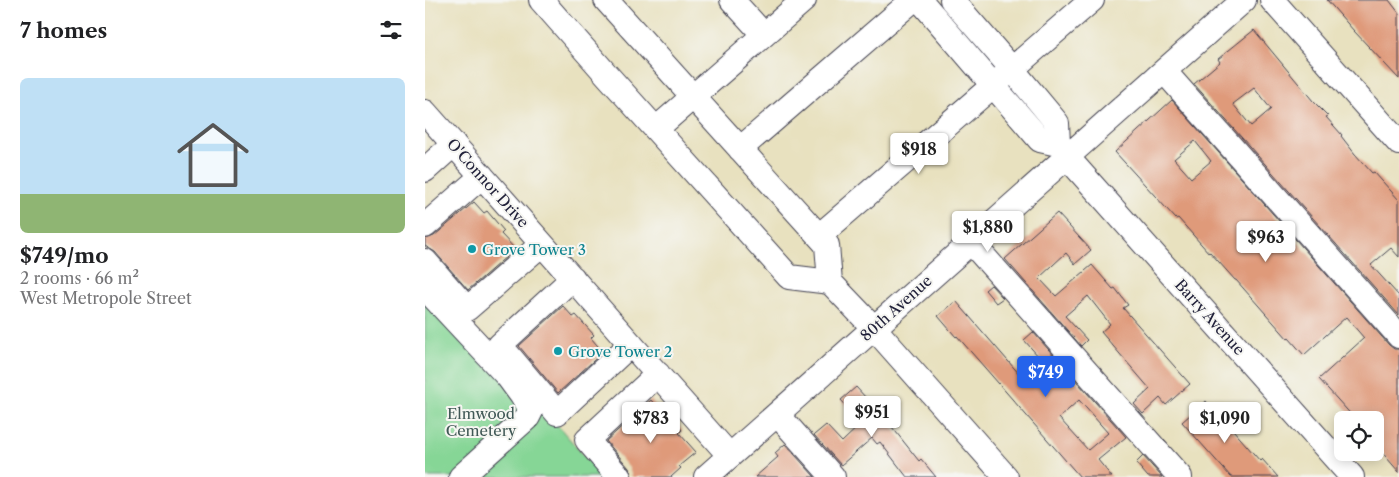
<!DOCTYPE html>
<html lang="en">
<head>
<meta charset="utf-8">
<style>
  :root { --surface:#fff; --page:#f6f6f6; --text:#202124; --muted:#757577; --line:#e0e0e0; --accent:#2563eb }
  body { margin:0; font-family:"Libre Caslon Text",serif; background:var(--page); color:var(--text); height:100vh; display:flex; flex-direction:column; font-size:19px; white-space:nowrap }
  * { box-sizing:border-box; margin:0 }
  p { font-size:16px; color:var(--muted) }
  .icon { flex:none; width:28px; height:28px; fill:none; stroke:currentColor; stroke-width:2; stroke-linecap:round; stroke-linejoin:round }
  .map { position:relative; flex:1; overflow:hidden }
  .drawer { display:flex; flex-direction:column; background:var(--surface); width:425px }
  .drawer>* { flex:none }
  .controls { position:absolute; left:909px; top:411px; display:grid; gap:10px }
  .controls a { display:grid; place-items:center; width:50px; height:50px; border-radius:8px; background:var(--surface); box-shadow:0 2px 12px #0003; font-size:25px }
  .price { position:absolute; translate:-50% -42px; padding:0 11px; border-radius:5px; background:#fff; color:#222; font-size:16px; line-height:32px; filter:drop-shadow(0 1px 2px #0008) }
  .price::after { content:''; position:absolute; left:50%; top:30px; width:15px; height:11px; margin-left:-8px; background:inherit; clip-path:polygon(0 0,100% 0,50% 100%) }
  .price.selected { background:var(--accent); color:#fff }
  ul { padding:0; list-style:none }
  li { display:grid; align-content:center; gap:10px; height:265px; padding:0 20px }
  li+li { border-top:1px solid var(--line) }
  li span { display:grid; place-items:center; height:155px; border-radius:8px; color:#555 }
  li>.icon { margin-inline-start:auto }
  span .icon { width:90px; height:90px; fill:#fffc; stroke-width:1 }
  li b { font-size:21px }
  h2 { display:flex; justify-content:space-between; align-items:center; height:60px; padding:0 20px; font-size:21px }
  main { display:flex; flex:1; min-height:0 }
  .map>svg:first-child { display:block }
  .green { fill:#86d696; stroke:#547c68 }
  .building { fill:#df9a7a; fill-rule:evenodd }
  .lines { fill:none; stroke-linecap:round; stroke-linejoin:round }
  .minor-casing { stroke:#403f4f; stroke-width:26 }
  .minor { stroke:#fff; stroke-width:24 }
  .culture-dot { fill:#0f9aa8; stroke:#f6f6f2; stroke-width:2 }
  .labels { text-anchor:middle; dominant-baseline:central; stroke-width:4; stroke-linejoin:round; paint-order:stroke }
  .street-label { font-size:15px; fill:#22223b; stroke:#f6f6f2 }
  .culture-label { font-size:15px; fill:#0d838f; stroke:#f6f6f2; text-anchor:start }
  .park-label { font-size:15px; fill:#405856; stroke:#f6f6f2 }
</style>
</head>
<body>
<main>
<section class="drawer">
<h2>7 homes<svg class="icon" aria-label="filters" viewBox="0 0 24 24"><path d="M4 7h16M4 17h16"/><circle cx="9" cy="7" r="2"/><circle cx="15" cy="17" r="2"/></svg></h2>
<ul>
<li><span style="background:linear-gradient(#bfe0f5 75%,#8fb573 0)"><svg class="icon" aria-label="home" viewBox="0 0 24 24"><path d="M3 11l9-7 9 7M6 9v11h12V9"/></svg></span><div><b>$749/mo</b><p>2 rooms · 66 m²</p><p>West Metropole Street</p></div></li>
</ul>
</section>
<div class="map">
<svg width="974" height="477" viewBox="0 0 974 477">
  <rect width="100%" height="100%" fill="#f6f6f2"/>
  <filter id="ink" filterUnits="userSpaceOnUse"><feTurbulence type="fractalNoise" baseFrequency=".02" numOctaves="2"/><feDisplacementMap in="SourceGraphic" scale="10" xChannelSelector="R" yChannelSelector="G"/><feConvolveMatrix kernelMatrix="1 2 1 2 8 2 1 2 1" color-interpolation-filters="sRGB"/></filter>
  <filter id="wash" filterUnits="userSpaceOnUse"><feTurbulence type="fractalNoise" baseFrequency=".0096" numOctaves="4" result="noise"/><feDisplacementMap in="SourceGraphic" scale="20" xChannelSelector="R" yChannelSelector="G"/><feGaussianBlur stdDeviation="1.12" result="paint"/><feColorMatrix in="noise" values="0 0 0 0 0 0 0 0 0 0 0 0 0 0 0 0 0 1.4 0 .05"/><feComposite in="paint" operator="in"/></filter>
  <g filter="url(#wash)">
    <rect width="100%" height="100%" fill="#e8e1bf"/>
    <!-- green -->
    <path class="green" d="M0,275l178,202h-178z"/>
    <g id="blocks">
      <!-- building -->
      <path class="building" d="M902,0h62l10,13v66l-45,-48z
        M829,30l59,71 15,15 -2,1 16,18 -1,1 14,18 17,19 2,-1 25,28v57l-8,-9 -20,17 28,31v19l-205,-231 26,-22 -2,-3zM829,88l17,21 -20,17 -18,-22z
        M747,100l217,245 5,4h5v123l-19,-22 1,-1 -6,-7v-22h-19l-37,-41 45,-41 -18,-21 -42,38 -15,-17 -1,1 -52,-59h-1l-25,-28 -1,1 -31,-35 -2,1 -61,-67zM770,141l16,20 -20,17 -17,-19z
        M49,202l10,11 3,-2 17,20 -3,3 14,15 -47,41 -33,-38 -10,-6v-7l9,-3z
        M632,213l34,37 -16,14 -9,-11 -27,25 17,18 36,-31 21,24 2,-1 13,17 -5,3 67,76 -24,21 -6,-7 -17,16 -9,-10 16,-15 -49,-57 9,-8 -22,-28 -23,20 22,24 -6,6 -76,-87z
        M566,285l12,13 -7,5 -11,-13z
        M531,301l71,82 20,-17 -23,-26 9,-8 93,105 -28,23 14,17h-32l-74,-85 -49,-56 -1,1 -18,-21zM654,400l29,33 -20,17 -29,-32z
        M138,306l10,11 3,-2 18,20 -3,3 12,14 -45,41 -39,-47z
        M431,387l32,35 31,39 2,-2 15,18h-29l-27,-35 -3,2 -5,-6 -31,27 -27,-30 12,-10 16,17 20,-19 -21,-23z
        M226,400l10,12 3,-3 18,21 -3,3 17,19 -17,14 2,2 -10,9h-39l-3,-9 -23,-27z
        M781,401l6,8 2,-1 46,53 2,-2 16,18h-47l-49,-55z
        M360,444l30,33h-60l23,-20 -3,-4z
        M718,456l19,21h-14l-12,-14z"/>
    </g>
  </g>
  <g filter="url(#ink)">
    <use href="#blocks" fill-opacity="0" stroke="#403f4f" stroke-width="1"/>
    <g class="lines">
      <defs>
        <path id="minor" d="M116,0l66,75 182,202 41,5 -3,-37 -221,-245
          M307,0l32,35
          M495,0l120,140 18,4
          M527,0l60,69 45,54 1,21 9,13 285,320
          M847,0l127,143
          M739,71l235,265
          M0,112l305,344
          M231,129l148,-129
          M315,149l173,-149
          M0,170l29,-26
          M0,226l57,-50
          M394,236l273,-236
          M546,242l209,235
          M0,261l42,48 75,-65
          M148,278l-73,67 57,68 74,-69
          M405,282l44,46 132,149
          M0,288l83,89 14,19 9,15 -3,6 -67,60
          M352,414l56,63
          M194,477l-32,-37 71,-66
          M281,477l538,-477"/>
      </defs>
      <!-- minor casing -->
      <use href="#minor" class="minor-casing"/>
      <!-- minor -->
      <use href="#minor" class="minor"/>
    </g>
  </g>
  <!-- markers -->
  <g class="culture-dot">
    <circle cx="47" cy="249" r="5"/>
    <circle cx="133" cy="351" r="5"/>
  </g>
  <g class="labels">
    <!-- street labels -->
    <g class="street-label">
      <text transform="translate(63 183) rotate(48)">O'Connor Drive</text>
      <text transform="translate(471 308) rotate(-42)">80th Avenue</text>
      <text transform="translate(785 317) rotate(48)">Barry Avenue</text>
    </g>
    <!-- culture labels -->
    <g class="culture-label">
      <text x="57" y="249">Grove Tower 3</text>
      <text x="143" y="351">Grove Tower 2</text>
    </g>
    <!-- park labels -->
    <g class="park-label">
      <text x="56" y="413">Elmwood<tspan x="56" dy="17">Cemetery</tspan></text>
    </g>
  </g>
</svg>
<div class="controls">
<a><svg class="icon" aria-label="locate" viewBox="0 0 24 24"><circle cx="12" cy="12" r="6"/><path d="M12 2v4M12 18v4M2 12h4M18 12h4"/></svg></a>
</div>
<b class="price" style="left:494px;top:175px">$918</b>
<b class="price" style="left:563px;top:253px">$1,880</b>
<b class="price" style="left:841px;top:263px">$963</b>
<b class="price selected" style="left:621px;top:398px">$749</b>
<b class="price" style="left:447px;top:438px">$951</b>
<b class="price" style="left:226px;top:444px">$783</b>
<b class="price" style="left:800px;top:444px">$1,090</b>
</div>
</main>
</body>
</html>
